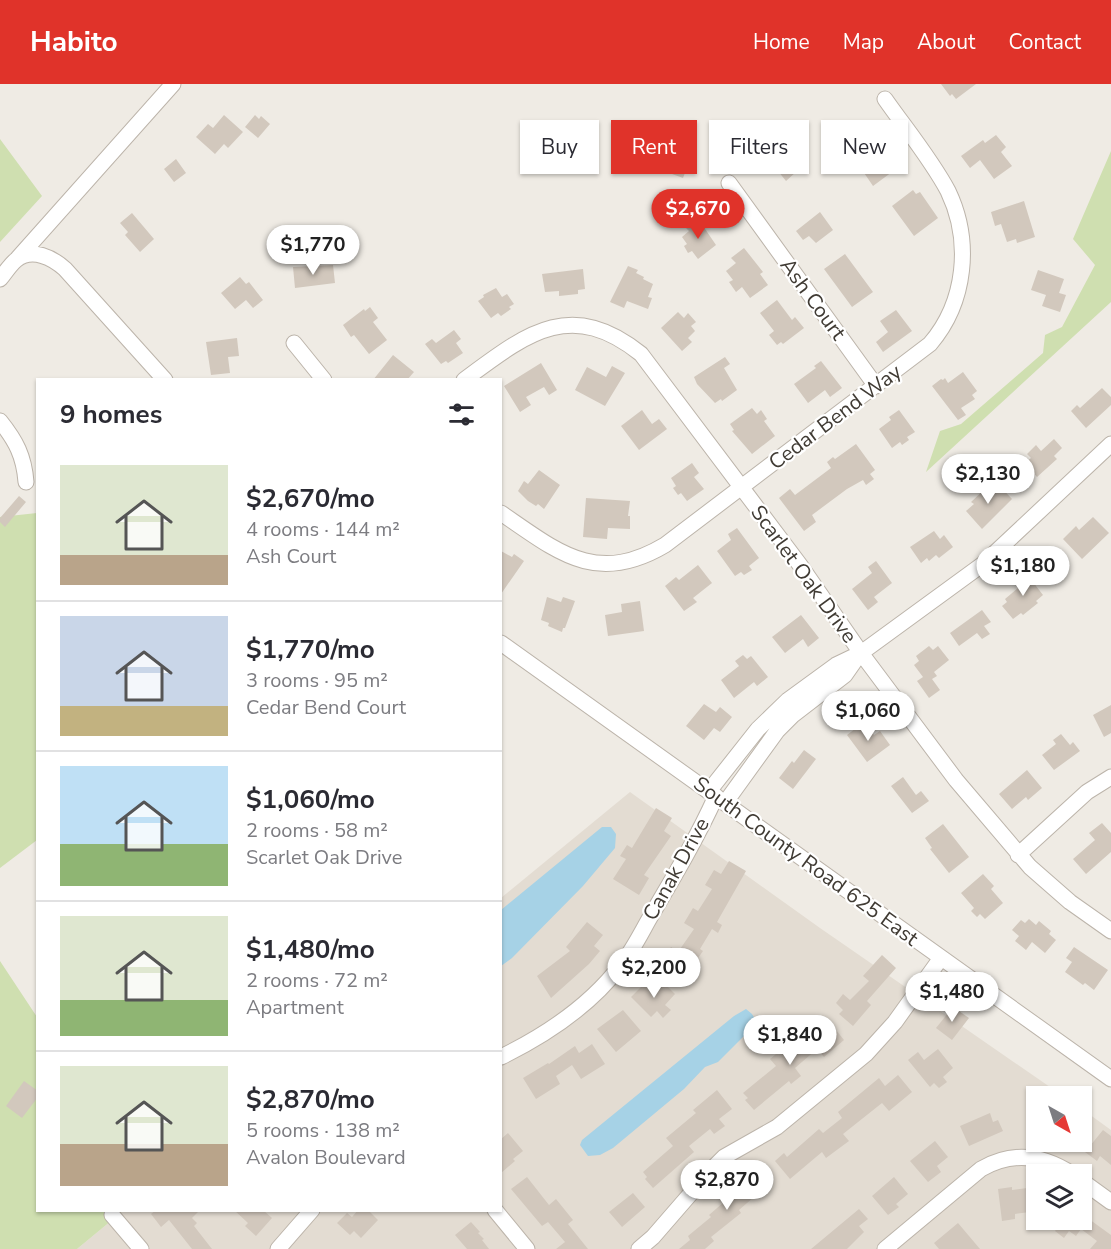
<!DOCTYPE html>
<html lang="en">
<head>
<meta charset="utf-8">
<style>
  :root { --surface:#fff; --page:#f2f2f3; --text:#2b2b33; --muted:#7c7c81; --line:#e1e1e2; --accent:#e0332a }
  body { margin:0; font-family:"Nunito Sans",sans-serif; background:var(--page); color:var(--text); height:100vh; display:flex; flex-direction:column; font-size:22px; white-space:nowrap }
  * { box-sizing:border-box; margin:0 }
  p { font-size:20px; color:var(--muted) }
  .icon { flex:none; width:33px; height:33px; fill:none; stroke:currentColor; stroke-width:2; stroke-linecap:round; stroke-linejoin:round }
  .map { position:relative; flex:1; overflow:hidden }
  .side { position:absolute; left:36px; top:294px; width:466px; height:834px; display:flex; flex-direction:column; background:var(--surface); border-radius:0px; box-shadow:0 2px 4px #0004 }
  .side>* { flex:none }
  .banner { position:absolute; left:520px; top:36px; width:500px; height:54px; display:flex; gap:12px }
  .needle { width:39px; rotate:141deg }
  .buttons { position:absolute; left:1026px; top:1002px; display:grid; gap:12px }
  .buttons a { display:grid; place-items:center; width:66px; height:66px; border-radius:0px; background:var(--surface); box-shadow:0 2px 4px #0004; font-size:30px }
  .price { position:absolute; translate:-50% -51px; padding:0 14px; border-radius:21px; background:#fff; color:#222; font-size:20px; line-height:39px; filter:drop-shadow(0 2px 3px #0008) }
  .price::after { content:''; position:absolute; left:50%; top:36px; width:18px; height:14px; margin-left:-9px; background:inherit; clip-path:polygon(0 0,100% 0,50% 100%) }
  .price.selected { background:var(--accent); color:#fff }
  ul { padding:0; list-style:none }
  li { display:flex; align-items:center; gap:18px; height:150px; padding:0 24px }
  li+li { border-top:2px solid var(--line) }
  li span { display:grid; place-items:center; flex:none; width:168px; height:120px; border-radius:0px; color:#555 }
  li>.icon { margin-inline-start:auto }
  span .icon { width:72px; height:72px; fill:#fffc; stroke-width:1 }
  li b { font-size:26px }
  h2 { display:flex; justify-content:space-between; align-items:center; height:72px; padding:0 24px; font-size:26px }
  .pill { padding:0 21px; border-radius:0px; background:var(--surface); box-shadow:0 2px 4px #0004; font-size:21px; line-height:54px }
  .pill.selected { background:var(--accent); color:#fff }
  header { display:flex; align-items:center; gap:36px; box-sizing:border-box; height:84px; padding:0 30px; background:var(--accent); color:#fff }
  header strong { font-size:28px }
  nav { display:flex; gap:33px; margin-inline-start:auto; font-size:21px }
  .map>svg:first-child { display:block }
  .residential { fill:#e3dcd2; fill-rule:evenodd }
  .green { fill:#cfdfb0 }
  .water { fill:#a6d2e6 }
  .building { fill:#d2c8bd }
  .lines { fill:none; stroke-linecap:round; stroke-linejoin:round }
  .minor-casing { stroke:#bcb4aa; stroke-width:17 }
  .minor { stroke:#fff; stroke-width:15 }
  .labels { text-anchor:middle; dominant-baseline:central; stroke-width:4.5; stroke-linejoin:round; paint-order:stroke }
  .street-label { font-size:21px; fill:#403b34; stroke:#fff }
</style>
</head>
<body>
<header>
<strong>Habito</strong>
<nav><a>Home</a><a>Map</a><a>About</a><a>Contact</a></nav>
</header>
<div class="map">
<svg width="1111" height="1165" viewBox="0 0 1111 1165">
  <rect width="100%" height="100%" fill="#efebe4"/>
  <!-- residential -->
  <path class="residential" d="M630,708l190,136 243,168h-27v46h46v-33l29,21v119h-1034l46,-38 378,-1v-312zM1036,1090h46v46h-46z"/>
  <!-- green -->
  <path class="green" d="M0,55l42,57 -42,46z
    M1111,67v151l-185,170 14,-41 21,-7 82,-71 2,-18 17,-8 33,-62 -22,-26z
    M37,429v327l-37,28v-351z
    M0,877l37,56 1,193 85,1 -46,38h-77z"/>
  <!-- water -->
  <path class="water" d="M602,743h9l5,7 -1,14 -32,38 -71,72 -11,8v-56z
    M746,925l6,5 3,5 -5,11 -32,32 -13,5 -21,22 -71,59 -13,7 -12,1 -8,-11 2,-5 152,-124z"/>
  <!-- building -->
  <path class="building" d="M941,0h35l-20,15 -4,-5 -2,2z
    M224,31l19,17 -15,16 -4,-4 -9,10 -19,-17 12,-13 5,4z
    M255,31l4,4 2,-3 9,8 -12,14 -13,-11z
    M790,51l16,20 -14,12 4,5 -10,9 -12,-15 3,-3 -9,-10z
    M996,51l10,12 -5,5 11,14 -18,13 -14,-19 -10,8 -9,-12 22,-16 2,3z
    M664,56l18,7 -5,13 11,5 -5,13 -30,-11z
    M880,59l3,4 2,-2 9,12 -5,4 7,8 -23,17 -15,-22 14,-10 -3,-4z
    M176,75l10,14 -12,9 -10,-13z
    M913,106l3,4 4,-2 18,26 -24,18 -22,-30z
    M1024,117l11,36 -18,6 -1,-4 -9,3 -6,-18 -6,2 -4,-14z
    M820,128l13,18 -17,13 -7,-7 -6,4 -7,-9z
    M132,129l22,26 -14,13 -15,-17 3,-3 -8,-9z
    M696,136l3,4 2,-1 15,22 -18,14 -6,-8 -4,2 -4,-7 3,-2 -5,-7 7,-6 -3,-3z
    M744,164l19,24 -3,2 8,11 -18,13 -8,-11 -6,5 -7,-10 4,-2 -7,-9 10,-8 -5,-5z
    M845,170l28,38 -21,15 -28,-38z
    M333,181l2,18 -40,5 -2,-21z
    M628,182l10,4 -2,3 8,4 -1,2 10,5 -5,13 4,1 -4,11 -21,-8 -3,7 -14,-6z
    M583,185l2,20 -7,1v4l-19,2v-5l-14,1 -3,-18z
    M1038,186l26,9 -5,14 7,2 -6,17 -18,-6 4,-11 -15,-5z
    M240,193l6,7 3,-2 14,18 -10,8 -7,-8 -11,9 -14,-16z
    M496,204l6,9 5,-3 7,10 -5,3 2,2 -10,7 -3,-3 -7,5 -13,-17 6,-4 -1,-2z
    M777,216l15,20 3,-3 9,11 -21,16 -2,-2 -4,3 -8,-10 5,-4 -14,-18z
    M370,223l8,11 -5,4 14,18 -18,14 -15,-19 -3,2 -8,-12 21,-16 1,2z
    M896,226l16,21 -29,21 -7,-10 12,-10 -8,-11z
    M678,228l6,6 4,-5 8,9 -5,4 4,5 -7,7 4,4 -10,9 -21,-23z
    M454,246l7,9 -5,4 7,10 -15,10 -2,-2 -5,3 -16,-20 7,-5 4,4z
    M237,254l2,18 -11,1 2,16 -19,2 -5,-33z
    M393,271l21,17 -7,8h-34z
    M725,273l5,7 -6,4 13,22 -15,11 -1,-2 -6,4 -18,-19 -3,-7z
    M821,277l21,27 -12,9 -5,-7 -17,13 -14,-19 22,-16 -2,-2z
    M541,279l16,27 -8,5 -5,-8 -18,10 5,8 -11,7 -16,-26z
    M612,282l13,7 -20,33 -30,-16 12,-23 19,10z
    M963,288l14,19 -5,4 3,4 -14,9 5,7 -8,5 -26,-34 9,-7 2,1 2,-2 3,5z
    M1102,304l9,9v8l-25,23 -15,-17 6,-6 3,3z
    M752,324l5,6 4,-4 6,9 -3,2 11,15 -23,18 -20,-23 2,-1 -4,-6z
    M642,326l10,14 7,-5 8,10 -28,21 -18,-24z
    M899,326l16,22 -8,5 2,3 -7,5 -2,-3 -8,6 -13,-19 12,-9 -2,-3z
    M1054,355l8,9 -8,8 3,3 -20,18 -12,-14 6,-5 -4,-4 9,-9 5,6z
    M856,360l19,26 -5,4 4,5 -8,6 -3,-5 -16,9 -35,26 4,7 -12,9 -25,-33 11,-9 5,6 36,-27 -4,-6 6,-5 2,2z
    M692,379l7,10 -5,4 10,12 -17,12 -6,-8 -3,2 -5,-7 3,-2 -5,-8z
    M539,386l21,15 -16,24 -6,-5 -2,2 -8,-5 -10,-10 6,-10 4,3z
    M996,398l16,17 -30,30 -16,-18 8,-7 -3,-2 15,-14 2,2z
    M19,412l7,6 -21,25 -5,-5v-4z
    M586,414l44,3 -2,15h2v13l-22,-1 -1,11 -24,-2z
    M1093,433l16,16 -27,26 -19,-20 13,-13 3,4z
    M737,444l22,30 -10,8 3,4 -8,5 -3,-3 -6,4 -18,-25 14,-11 -3,-6z
    M934,447l6,8 4,-4 9,12 -14,11 -3,-3 -7,6 -2,-3 -6,5 -11,-16z
    M501,467l11,6 2,-3 10,7 -23,33z
    M876,477l16,22 -18,14 4,5 -10,8 -16,-21 20,-16 -4,-6z
    M698,481l14,18 -19,15 4,4 -13,9 -19,-25 11,-9 3,3z
    M1026,489l17,22 -7,6 2,2 -15,12 -2,-2 -8,6 -11,-13 5,-4 -2,-3 13,-11 -4,-5z
    M547,513l14,5 2,-5 12,4 -10,27h-2l-1,4 -14,-6 1,-3 -8,-3z
    M640,517l4,30 -36,5 -3,-21 17,-3 -1,-8z
    M982,526l9,12 -7,4 6,8 -8,5 -5,-6 -18,13 -9,-13z
    M801,531l18,23 -11,9 -5,-8 -18,14 -13,-16z
    M929,562l4,4 5,-4 11,14 -15,12 3,4 -5,3 8,11 -11,8 -12,-17 6,-4 -9,-12 5,-4 -3,-5z
    M743,571l4,4 4,-3 17,21 -11,9 -3,-4 -20,16 -13,-18 18,-14 -4,-5z
    M704,620l12,8 4,-5 12,10 -12,15 -6,-4 -10,12 -18,-14z
    M1111,621v28l-7,4 -11,-22z
    M864,638l10,13 6,-4 10,14 -23,17 -20,-27z
    M1061,650l9,11 3,-3 7,9 -26,19 -12,-15 14,-11 -3,-4z
    M804,666l12,9 -23,30 -14,-11 13,-17 2,2z
    M1027,686l15,18 -14,12 -2,-3 -14,12 -13,-15z
    M903,693l13,18 5,-4 8,10 -17,12 -21,-27z
    M656,724l16,10 -8,13 7,5 -27,39 5,3 -10,17 -26,-16 13,-20 -6,-3 7,-11 5,3z
    M1102,739l9,10v19l-25,22 -13,-15 22,-19 -6,-7z
    M943,740l26,33 -20,16 -19,-24 2,-1 -7,-10z
    M729,777l17,10 -29,51 5,3 -4,8 -6,-4 -12,20 3,2 -19,27 -23,-16 10,-15 7,5 16,-23 -10,-6 9,-15 5,3 14,-22 -7,-4 9,-15 7,4z
    M983,790l11,12 -3,3 12,14 -18,16 -5,-5 -3,3 -6,-6 3,-3 -13,-15z
    M1029,835l7,6 3,-4 12,10 -2,3 7,6 -11,13 -13,-11 -6,8 -11,-9 4,-5 -7,-6 9,-10 4,3z
    M587,838l16,13 -9,11 6,5 -11,13 -38,34 -14,-22 33,-25 -4,-4z
    M1074,863l34,23 -14,20 -9,-7 -2,2 -18,-13 7,-10 -6,-4z
    M882,871l14,13 -29,33 4,4 -18,21 -14,-12 4,-4 -7,-7 7,-9 7,6 19,-19 -6,-5z
    M661,896l14,14 -10,11 6,5 -8,8 -6,-7 -6,6 -20,-20 12,-12 7,6z
    M953,923l16,11 -17,22 -16,-12z
    M623,926l18,21 -25,21 -19,-23z
    M832,941l12,15 -20,17 -7,-8 -22,19 6,8 -10,8 -2,-3 -35,29 -9,-10 3,-2 -5,-5 33,-27 -6,-7 23,-19 8,10z
    M592,960l13,20 -24,15 -9,-14 -16,11 4,8 -24,15 -13,-21 25,-15 1,1 26,-18 4,7z
    M938,965l15,19 -10,9 4,5 -8,6 -5,-5 -4,4 -22,-27 10,-8 6,8z
    M898,991l14,17 -23,19 -7,-8 -39,31 6,7 -23,17 -4,-6 -32,27 -15,-18 9,-8 3,4 32,-28 4,4 19,-15 -4,-6 41,-34 6,8z
    M24,997l14,10v6l-16,21 -16,-12z
    M717,1006l15,19 -13,10 6,7 -11,8 -4,-5 -21,17 5,6 -41,36 -8,-9 2,-2 -4,-5 30,-26 -7,-8 30,-25 -3,-3z
    M990,1029l3,9 5,-2 5,11 -34,15 -9,-20z
    M1103,1046l8,6v29l-11,-9 -3,5 -12,-9z
    M508,1049l15,18 -10,8 2,2 -14,12v-34z
    M935,1057l13,16 -11,9 4,6 -13,10 -18,-21z
    M757,1083l13,16 -31,27 2,3 -30,24 3,4 -9,8h-26l11,-9 -2,-4 23,-19 -2,-2 38,-33 -3,-3z
    M527,1093l22,28 7,-6 17,21 -5,4 20,25h-32l9,-7 -17,-20 -6,4 -31,-37z
    M894,1093l14,17 -12,10 3,3 -11,8 -16,-19z
    M1012,1103v3l15,-2 3,24 -15,2v5l-13,2 -4,-32z
    M633,1109l12,14 -23,20 -13,-15z
    M859,1125l9,10 -9,7 5,6 -17,17h-36z
    M156,1126h44l-8,8 5,5 -3,3 18,23h-20l-23,-29 -8,7 -10,-13z
    M234,1126h29l9,8 -16,18 -11,-10 3,-3z
    M358,1126h10l10,10 -17,18 -7,-7 -4,4 -13,-12 10,-10 5,4z
    M1082,1130l29,21v14h-21l7,-8 -16,-12 -5,7 -7,-5 -5,7 -9,-7 4,-6 -6,-5h29z
    M471,1138l9,10 -2,1 6,6 -2,1 7,9h-22l-12,-14z
    M958,1139l22,26h-41l-5,-6z"/>
  <g class="lines">
    <defs>
      <path id="minor" d="M729,99l147,203
        M18,174l155,-174
        M0,195c5,-6 10,-14 16,-19 16,-13 37,-2 49,9l100,111
        M294,259l30,37
        M464,296c61,-45 106,-83 177,-26l159,211 61,88 95,127 74,87 40,35 41,29
        M0,337c16,20 24,35 26,61
        M501,429c57,39 95,73 164,32l265,-201c36,-42 42,-103 18,-153 -17,-32 -42,-62 -63,-92
        M501,559l610,436
        M709,707l49,-62 30,-29 48,-35 25,-12 122,-89 128,-120
        M725,719l52,-72 16,-16 52,-40 14,-20
        M1018,771l69,-63 24,-15
        M501,973c45,-22 89,-51 120,-92 12,-15 21,-34 31,-51 23,-39 45,-76 64,-118
        M1082,1097l29,21
        M495,1126l32,39
        M112,1131l29,34
        M278,1165l34,-39
        M639,1165l14,-12 59,-68 12,-12 53,-30 89,-73 29,-32 46,-64
        M885,1165l96,-80c31,-18 62,-14 91,5"/>
    </defs>
    <!-- minor casing -->
    <use href="#minor" class="minor-casing"/>
    <!-- minor -->
    <use href="#minor" class="minor"/>
  </g>
  <g class="labels">
    <!-- street labels -->
    <g class="street-label">
      <text transform="translate(813 215) rotate(54)">Ash Court</text>
      <text transform="translate(835 333) rotate(-37)">Cedar Bend Way</text>
      <text transform="translate(804 490) rotate(54)">Scarlet Oak Drive</text>
      <text transform="translate(806 777) rotate(36)">South County Road 625 East</text>
      <text transform="translate(676 785) rotate(-61)">Canak Drive</text>
    </g>
  </g>
</svg>
<div class="buttons">
<a><svg class="needle" viewBox="-14 -14 28 28"><path d="M0-13l5 13h-10z" fill="#e53935"/><path d="M0 13l5-13h-10z" fill="#7c7c81"/></svg></a>
<a><svg class="icon" aria-label="layers" viewBox="0 0 24 24"><path d="M12 4l9 5-9 5-9-5zM3 14l9 5 9-5"/></svg></a>
</div>
<b class="price selected" style="left:698px;top:156px">$2,670</b>
<b class="price" style="left:313px;top:192px">$1,770</b>
<b class="price" style="left:988px;top:421px">$2,130</b>
<b class="price" style="left:1023px;top:513px">$1,180</b>
<b class="price" style="left:868px;top:658px">$1,060</b>
<b class="price" style="left:654px;top:915px">$2,200</b>
<b class="price" style="left:952px;top:939px">$1,480</b>
<b class="price" style="left:790px;top:982px">$1,840</b>
<b class="price" style="left:727px;top:1127px">$2,870</b>
<div class="banner">
<a class="pill">Buy</a>
<a class="pill selected">Rent</a>
<a class="pill">Filters</a>
<a class="pill">New</a>
</div>
<section class="side">
<h2>9 homes<svg class="icon" aria-label="filters" viewBox="0 0 24 24"><path d="M4 7h16M4 17h16"/><circle cx="9" cy="7" r="2"/><circle cx="15" cy="17" r="2"/></svg></h2>
<ul>
<li><span style="background:linear-gradient(#dfe7d0 75%,#b9a48a 0)"><svg class="icon" aria-label="home" viewBox="0 0 24 24"><path d="M3 11l9-7 9 7M6 9v11h12V9"/></svg></span><div><b>$2,670/mo</b><p>4 rooms · 144 m²</p><p>Ash Court</p></div></li>
<li><span style="background:linear-gradient(#c9d6e8 75%,#c2b280 0)"><svg class="icon" aria-label="home" viewBox="0 0 24 24"><path d="M3 11l9-7 9 7M6 9v11h12V9"/></svg></span><div><b>$1,770/mo</b><p>3 rooms · 95 m²</p><p>Cedar Bend Court</p></div></li>
<li><span style="background:linear-gradient(#bfe0f5 65%,#8fb573 0)"><svg class="icon" aria-label="home" viewBox="0 0 24 24"><path d="M3 11l9-7 9 7M6 9v11h12V9"/></svg></span><div><b>$1,060/mo</b><p>2 rooms · 58 m²</p><p>Scarlet Oak Drive</p></div></li>
<li><span style="background:linear-gradient(#dfe7d0 70%,#8fb573 0)"><svg class="icon" aria-label="home" viewBox="0 0 24 24"><path d="M3 11l9-7 9 7M6 9v11h12V9"/></svg></span><div><b>$1,480/mo</b><p>2 rooms · 72 m²</p><p>Apartment</p></div></li>
<li><span style="background:linear-gradient(#dfe7d0 65%,#b9a48a 0)"><svg class="icon" aria-label="home" viewBox="0 0 24 24"><path d="M3 11l9-7 9 7M6 9v11h12V9"/></svg></span><div><b>$2,870/mo</b><p>5 rooms · 138 m²</p><p>Avalon Boulevard</p></div></li>
</ul>
</section>
</div>
</body>
</html>
